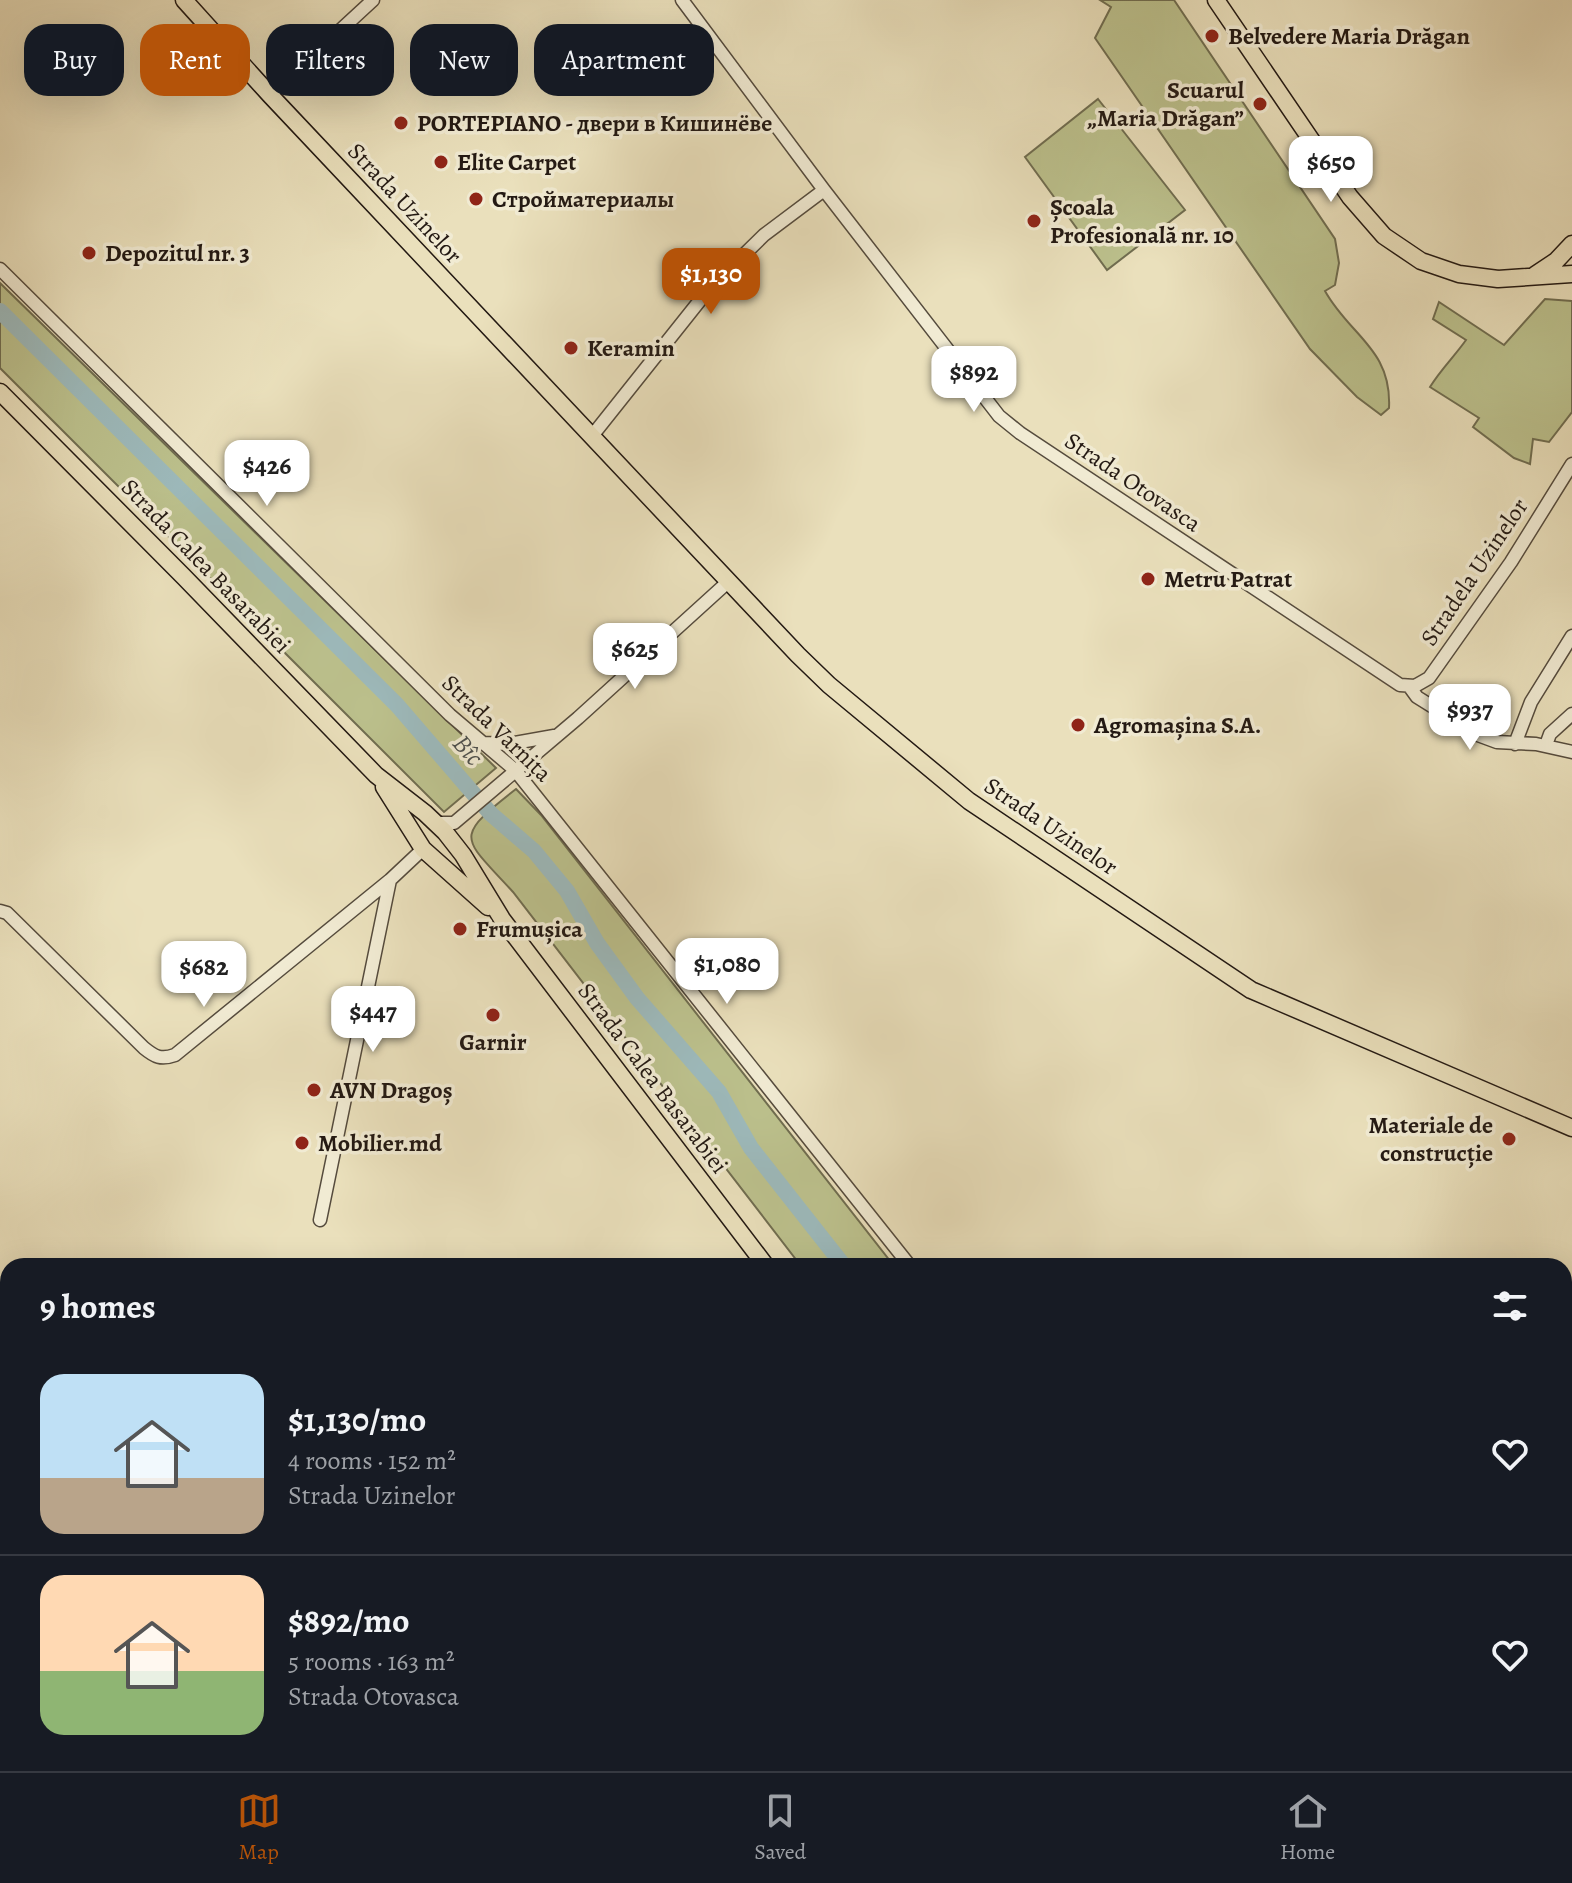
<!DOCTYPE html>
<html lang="en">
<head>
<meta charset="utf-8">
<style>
  :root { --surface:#171b24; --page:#242831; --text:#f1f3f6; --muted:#9ea1a6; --line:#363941; --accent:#b45309 }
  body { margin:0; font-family:Alegreya,serif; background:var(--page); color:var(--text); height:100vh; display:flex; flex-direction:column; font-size:30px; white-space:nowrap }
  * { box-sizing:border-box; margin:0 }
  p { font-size:26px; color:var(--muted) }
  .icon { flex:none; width:44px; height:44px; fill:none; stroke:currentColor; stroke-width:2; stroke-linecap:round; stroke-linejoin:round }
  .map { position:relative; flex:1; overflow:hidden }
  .sheet { position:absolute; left:0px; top:1258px; width:1572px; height:514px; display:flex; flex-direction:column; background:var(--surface); border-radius:24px 24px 0 0; box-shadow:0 8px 32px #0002 }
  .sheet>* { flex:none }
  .top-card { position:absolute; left:24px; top:24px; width:800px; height:72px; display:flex; gap:16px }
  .price { position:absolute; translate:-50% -68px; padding:0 18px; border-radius:16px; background:#fff; color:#222; font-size:26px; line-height:52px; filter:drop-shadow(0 2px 4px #0008) }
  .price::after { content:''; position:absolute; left:50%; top:48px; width:24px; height:18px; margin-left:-12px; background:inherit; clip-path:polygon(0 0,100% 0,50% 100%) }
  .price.on { background:var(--accent); color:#fff }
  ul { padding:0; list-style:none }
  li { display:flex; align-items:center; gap:24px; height:200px; padding:0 40px }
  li+li { border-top:2px solid var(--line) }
  li span { display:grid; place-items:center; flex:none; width:224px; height:160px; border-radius:24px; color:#555 }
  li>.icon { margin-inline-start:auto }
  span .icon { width:96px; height:96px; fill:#fffc; stroke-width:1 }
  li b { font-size:34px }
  h2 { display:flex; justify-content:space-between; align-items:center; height:96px; padding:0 40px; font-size:34px }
  .tag { padding:0 28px; border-radius:24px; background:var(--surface); box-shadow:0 8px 32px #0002; font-size:28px; line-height:72px }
  .tag.on { background:var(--accent); color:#fff }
  .dock { display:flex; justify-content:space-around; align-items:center; height:112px; border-top:2px solid var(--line); background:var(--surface); font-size:22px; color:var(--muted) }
  .dock a { display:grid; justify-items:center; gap:4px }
  .dock .on { color:var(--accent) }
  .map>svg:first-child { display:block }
  .green { fill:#bcc18d; stroke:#706d50; stroke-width:2 }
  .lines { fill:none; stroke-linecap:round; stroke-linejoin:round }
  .river { stroke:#9dbabc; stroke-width:16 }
  .minor-casing { stroke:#554b3d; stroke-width:15 }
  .major-casing { stroke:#231913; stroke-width:19 }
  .minor { stroke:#f1ebd3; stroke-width:12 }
  .major { stroke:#eae0bc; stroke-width:16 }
  .rail-casing { stroke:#231913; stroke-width:6 }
  .rail { stroke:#f1ebd3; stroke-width:3; stroke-dasharray:9; stroke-linecap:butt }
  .poi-dot { fill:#8f2418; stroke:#f1ebd3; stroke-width:3 }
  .labels { text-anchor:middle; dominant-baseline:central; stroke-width:7; stroke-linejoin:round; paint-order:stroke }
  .poi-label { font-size:24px; font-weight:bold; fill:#231913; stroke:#f1ebd3; text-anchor:start }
  .street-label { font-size:24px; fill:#231913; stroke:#f1ebd3 }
  .water-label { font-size:26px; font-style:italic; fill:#4e514e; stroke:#f1ebd3 }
</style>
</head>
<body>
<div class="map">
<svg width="1572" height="1771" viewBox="0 0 1572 1771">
  <rect width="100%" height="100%" fill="#eae0bc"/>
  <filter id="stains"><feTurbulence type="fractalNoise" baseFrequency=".0025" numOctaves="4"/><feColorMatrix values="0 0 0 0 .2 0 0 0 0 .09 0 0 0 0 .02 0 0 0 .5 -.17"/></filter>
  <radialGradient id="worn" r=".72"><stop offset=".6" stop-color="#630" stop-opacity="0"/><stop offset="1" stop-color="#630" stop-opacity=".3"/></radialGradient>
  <!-- green -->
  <path class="green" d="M1100,0h74l161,239 4,24 -4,22 -10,6c25,45 67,58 64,117l-8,7 -24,-18 -47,-48 -215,-311 16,-31z
    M1098,99l87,111 -78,60 -82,-113z
    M0,283l496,485 -52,44 -444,-444z
    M1545,299l27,2v111l-23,30 -16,-3 -3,25 -16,-6 -41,-31 6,-9 -49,-31c11,-18 24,-30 36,-47l-33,-21 6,-17 65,43z
    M516,789l25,26 353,451h-93l-288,-374c-51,-56 -61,-53 3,-103z
    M744,1764h425l7,7h-426z
    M1264,1764h116l8,7h-117z"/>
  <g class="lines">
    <!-- river -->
    <path class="river" d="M0,311l397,394 94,109 43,37 33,40 30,52 40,55 82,94 32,56 93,118
      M1327,1764l5,7"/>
    <defs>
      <path id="minor" d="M682,0l142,190 175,226 21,17 380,252 15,1 14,-8 82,-116 61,-98
        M270,95l103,-95
        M0,269l450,446 65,55 395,496
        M592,436l117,-147 55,-54 60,-45
        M1409,686l8,11 61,38 19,7 39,2 36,8
        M483,743l25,1 46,-8
        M1515,744l16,-42 41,-66
        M1546,745l4,-11 22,-20
        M435,823h19l124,-105 151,-137
        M0,911l7,2 137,135c11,9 17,12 31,7l215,-175 33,-31
        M320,1220l70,-340
        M1400,1764l7,7"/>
      <path id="major" d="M184,0l86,95 528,560 31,30 140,116 282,189 321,138
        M1216,0l134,197 34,39 37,25 38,13 39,5 74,-5
        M1535,275l21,-14 16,-17
        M0,392l184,185 192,198 49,38 20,19 18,23 39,64 264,347
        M384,787l39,62 65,58
        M1226,1764l4,7
        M1243,1764l10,7"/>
    </defs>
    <!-- minor casing -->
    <use href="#minor" class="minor-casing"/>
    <!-- major casing -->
    <use href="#major" class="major-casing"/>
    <!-- minor -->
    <use href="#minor" class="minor"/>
    <!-- major -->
    <use href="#major" class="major"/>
    <defs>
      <path id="rail" d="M0,1400l8,9
        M0,1469l8,8
        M0,1534l8,9
        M211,1764l6,7
        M231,1764l5,7
        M633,1764l6,7"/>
    </defs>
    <!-- rail casing -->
    <use href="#rail" class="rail-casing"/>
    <!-- rail -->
    <use href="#rail" class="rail"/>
  </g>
  <!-- markers -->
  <g class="poi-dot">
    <circle cx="1212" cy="36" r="8"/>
    <circle cx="1260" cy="104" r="8"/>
    <circle cx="401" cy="123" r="8"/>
    <circle cx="441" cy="162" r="8"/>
    <circle cx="476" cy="199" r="8"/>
    <circle cx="1034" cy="221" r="8"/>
    <circle cx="89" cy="253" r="8"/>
    <circle cx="571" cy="348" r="8"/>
    <circle cx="1148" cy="579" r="8"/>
    <circle cx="1078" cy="725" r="8"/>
    <circle cx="460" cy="929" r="8"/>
    <circle cx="493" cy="1015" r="8"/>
    <circle cx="314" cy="1090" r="8"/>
    <circle cx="1509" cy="1139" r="8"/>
    <circle cx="302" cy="1143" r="8"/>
  </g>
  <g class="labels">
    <!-- poi labels -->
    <g class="poi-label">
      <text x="1228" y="36">Belvedere Maria Drăgan</text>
      <text x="1244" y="90" text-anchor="end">Scuarul<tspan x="1244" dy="28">„Maria Drăgan”</tspan></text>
      <text x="417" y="123">PORTEPIANO - двери в Кишинёве</text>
      <text x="457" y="162">Elite Carpet</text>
      <text x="492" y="199">Стройматериалы</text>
      <text x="1050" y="207">Școala<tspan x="1050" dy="28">Profesională nr. 10</tspan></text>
      <text x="105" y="253">Depozitul nr. 3</text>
      <text x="587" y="348">Keramin</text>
      <text x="1164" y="579">Metru Patrat</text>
      <text x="1094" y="725">Agromașina S.A.</text>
      <text x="476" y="929">Frumușica</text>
      <text x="493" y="1042" text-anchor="middle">Garnir</text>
      <text x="330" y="1090">AVN Dragoș</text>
      <text x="1493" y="1125" text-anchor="end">Materiale de<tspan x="1493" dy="28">construcție</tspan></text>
      <text x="318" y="1143">Mobilier.md</text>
    </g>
    <!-- street labels -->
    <g class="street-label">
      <text transform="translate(405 203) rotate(47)">Strada Uzinelor</text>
      <text transform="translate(1133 482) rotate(34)">Strada Otovasca</text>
      <text transform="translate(206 566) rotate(46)">Strada Calea Basarabiei</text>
      <text transform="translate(1474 572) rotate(-56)">Stradela Uzinelor</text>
      <text transform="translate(497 728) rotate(44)">Strada Varnița</text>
      <text transform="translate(1051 826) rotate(34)">Strada Uzinelor</text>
      <text transform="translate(653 1078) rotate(53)">Strada Calea Basarabiei</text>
    </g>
    <!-- water labels -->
    <g class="water-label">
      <text transform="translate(468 750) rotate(49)">Bîc</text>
    </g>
  </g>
  <rect width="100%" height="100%" filter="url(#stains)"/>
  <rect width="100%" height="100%" fill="url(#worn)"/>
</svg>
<b class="price" style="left:1331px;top:204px">$650</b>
<b class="price on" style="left:711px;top:316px">$1,130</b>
<b class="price" style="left:974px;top:414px">$892</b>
<b class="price" style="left:267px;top:508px">$426</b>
<b class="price" style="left:635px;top:691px">$625</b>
<b class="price" style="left:1470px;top:752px">$937</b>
<b class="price" style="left:727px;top:1006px">$1,080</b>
<b class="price" style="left:204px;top:1009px">$682</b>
<b class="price" style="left:373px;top:1054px">$447</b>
<div class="top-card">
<a class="tag">Buy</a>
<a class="tag on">Rent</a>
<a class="tag">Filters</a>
<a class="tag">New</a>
<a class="tag">Apartment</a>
</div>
<section class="sheet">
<h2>9 homes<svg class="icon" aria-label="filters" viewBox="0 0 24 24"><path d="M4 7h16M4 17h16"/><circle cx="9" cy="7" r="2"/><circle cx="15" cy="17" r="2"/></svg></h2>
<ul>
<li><span style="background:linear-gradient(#bfe0f5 65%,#b9a48a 0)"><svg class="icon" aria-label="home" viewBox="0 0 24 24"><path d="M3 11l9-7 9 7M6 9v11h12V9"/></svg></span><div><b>$1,130/mo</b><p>4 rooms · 152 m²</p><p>Strada Uzinelor</p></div><svg class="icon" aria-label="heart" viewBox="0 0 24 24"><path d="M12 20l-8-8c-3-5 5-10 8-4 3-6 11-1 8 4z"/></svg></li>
<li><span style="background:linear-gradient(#ffd9b3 60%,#8fb573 0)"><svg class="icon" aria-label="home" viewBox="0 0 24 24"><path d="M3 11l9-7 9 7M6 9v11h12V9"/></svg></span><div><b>$892/mo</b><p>5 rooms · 163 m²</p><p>Strada Otovasca</p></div><svg class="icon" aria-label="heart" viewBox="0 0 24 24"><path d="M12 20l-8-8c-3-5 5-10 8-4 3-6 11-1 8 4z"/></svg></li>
</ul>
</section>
</div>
<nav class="dock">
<a class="on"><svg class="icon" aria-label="map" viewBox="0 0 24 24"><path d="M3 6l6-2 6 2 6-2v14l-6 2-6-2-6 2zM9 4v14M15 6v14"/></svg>Map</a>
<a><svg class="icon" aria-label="saved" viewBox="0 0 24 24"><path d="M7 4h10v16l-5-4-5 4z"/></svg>Saved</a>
<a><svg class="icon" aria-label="home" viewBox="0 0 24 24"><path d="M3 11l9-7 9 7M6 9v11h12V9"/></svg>Home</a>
</nav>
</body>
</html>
